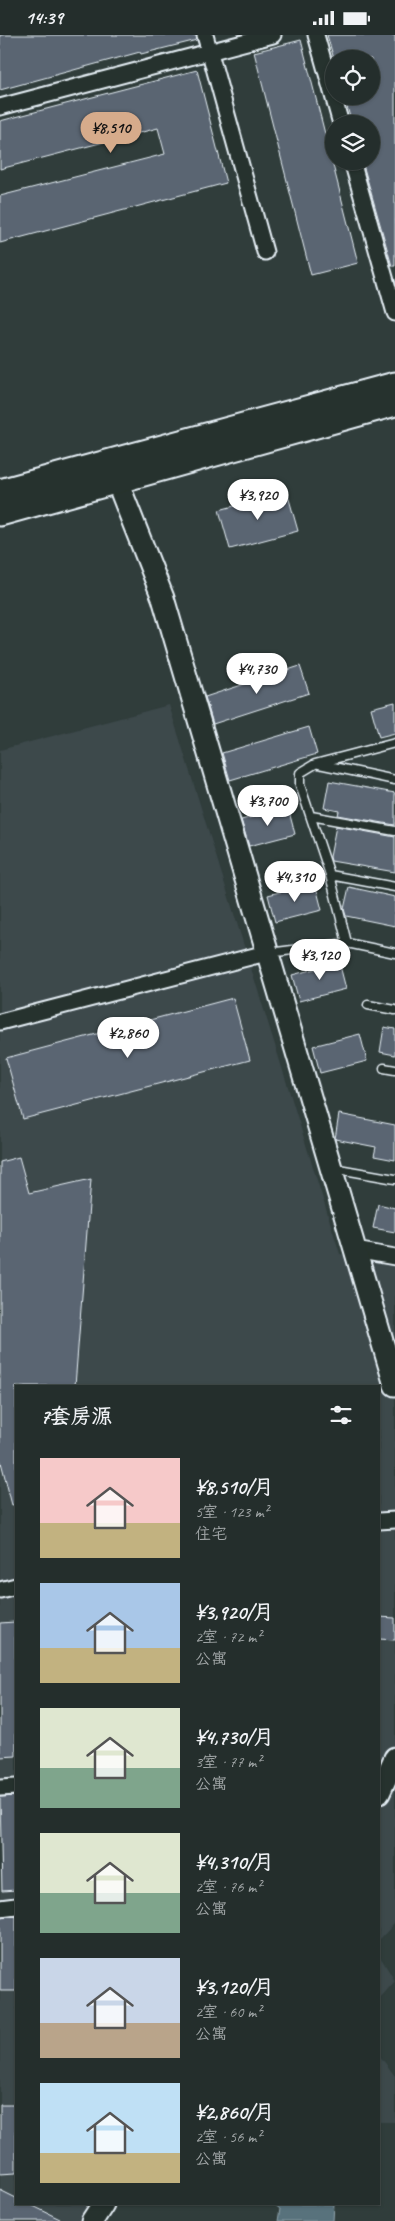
<!DOCTYPE html>
<html lang="zh">
<head>
<meta charset="utf-8">
<style>
  :root { --surface:#242e2c; --page:#303a38; --text:#f1f3f6; --muted:#a3a8a9; --line:#414a48; --accent:#d6ab8b }
  body { margin:0; font-family:Caveat,"LXGW WenKai TC",sans-serif; background:var(--page); color:var(--text); height:100vh; display:flex; flex-direction:column; font-size:19px; white-space:nowrap }
  * { box-sizing:border-box; margin:0 }
  p { font-size:16px; color:var(--muted) }
  .icon { flex:none; width:28px; height:28px; fill:none; stroke:currentColor; stroke-width:2; stroke-linecap:round; stroke-linejoin:round }
  .map { position:relative; flex:1; overflow:hidden }
  .drawer { position:absolute; left:15px; top:1350px; width:365px; height:820px; display:flex; flex-direction:column; background:var(--surface); border-radius:0px; box-shadow:0 1px 4px #0004,0 0 0 1px var(--line) }
  .drawer>* { flex:none }
  .fabs { position:absolute; left:325px; top:15px; display:grid; gap:10px }
  .fabs a { display:grid; place-items:center; width:55px; height:55px; border-radius:50%; background:var(--surface); box-shadow:0 1px 4px #0004,0 0 0 1px var(--line); font-size:25px }
  .price { position:absolute; translate:-50% -42px; padding:0 11px; border-radius:18px; background:#fff; color:#222; font-size:16px; line-height:32px; filter:drop-shadow(0 1px 2px #0008) }
  .price::after { content:''; position:absolute; left:50%; top:30px; width:15px; height:11px; margin-left:-8px; background:inherit; clip-path:polygon(0 0,100% 0,50% 100%) }
  .price.active { background:var(--accent); color:#111 }
  ul { padding:0; list-style:none }
  li { display:flex; align-items:center; gap:15px; height:125px; padding:0 25px }
  li span { display:grid; place-items:center; flex:none; width:140px; height:100px; border-radius:0px; color:#555 }
  li>.icon { margin-inline-start:auto }
  span .icon { width:60px; height:60px; fill:#fffc; stroke-width:1 }
  li b { font-size:21px }
  h2 { display:flex; justify-content:space-between; align-items:center; height:60px; padding:0 25px; font-size:21px }
  .status { display:flex; justify-content:space-between; align-items:center; height:35px; padding:0 25px; background:var(--surface); direction:ltr }
  .status svg { height:14px; fill:currentColor }
  .map>svg:first-child { display:block }
  .built { fill:#3d494c }
  .water { fill:#58727c; stroke:#92a5ae }
  .building { fill:#5a6572; stroke:#e8f1f8 }
  .lines { fill:none; stroke-linecap:round; stroke-linejoin:round }
  .service-casing { stroke:#e8f1f8; stroke-width:11 }
  .minor-casing { stroke:#e8f1f8; stroke-width:19 }
  .secondary-casing { stroke:#e8f1f8; stroke-width:25 }
  .trunk-casing { stroke:#e8f1f8; stroke-width:29 }
  .service { stroke:#26332d; stroke-width:8 }
  .minor { stroke:#26332d; stroke-width:15 }
  .secondary { stroke:#26332d; stroke-width:21 }
  .trunk { stroke:#26332d; stroke-width:25 }
</style>
</head>
<body>
<div class="status"><b>14:39</b><svg viewBox="0 0 49 12"><path d="M0 12V9h3v3zM5 12V6h3v6zM10 12V3h3v9zM15 12V0h3v12zM26 1h20v11H26zM47 4h2v5h-2z"/></svg></div>
<div class="map">
<svg width="395" height="2186" viewBox="0 0 395 2186">
  <rect width="100%" height="100%" fill="#303d3b"/>
  <filter id="ink" filterUnits="userSpaceOnUse"><feTurbulence type="fractalNoise" baseFrequency=".02" numOctaves="2"/><feDisplacementMap in="SourceGraphic" scale="10" xChannelSelector="R" yChannelSelector="G"/><feConvolveMatrix kernelMatrix="1 2 1 2 8 2 1 2 1" color-interpolation-filters="sRGB"/></filter>
  <g filter="url(#ink)">
    <!-- built -->
    <path class="built" d="M169,670l171,549 55,10v659l-16,17v-554h-363v818h97l-11,17h-102v-1471z
      M379,1920l16,26 -16,18z
      M379,2020l16,21v46h-16z"/>
    <!-- water -->
    <path class="water" d="M274,2169h60l-1,17h-55l2,-12z"/>
    <!-- building -->
    <path class="building" d="M0,0h196l1,5 -56,14 -1,-2 -140,38z
      M327,0h68v231h-3l-30,-105h9v-37h-19l-8,-28h27v-37h-37z
      M301,5l57,223 -47,12 -57,-223z
      M197,35l29,113 -226,60v-47l165,-42 -7,-26 -158,41v-48z
      M287,457l11,39 -68,18 -11,-39z
      M300,631l9,27 -96,31 -8,-27z
      M395,667v31l-16,4 -8,-29z
      M309,692l8,27 -87,26 -8,-27z
      M329,746l66,12v32l-57,-10 1,-4 -15,-3z
      M288,773l7,26 -46,12 -8,-26z
      M336,791l59,11v35l-64,-11 -1,-4z
      M315,848l7,27 -47,12 -7,-27z
      M349,852l46,10v29l-49,-10 -2,-7z
      M336,915l10,39 -47,12 -7,-26 41,-11z
      M233,963l17,62 -227,59 -17,-61z
      M384,992l11,2v26l-15,-3z
      M360,999l7,27 -47,12 -7,-27z
      M339,1079l56,11v35l-21,-4 2,-9 -41,-8z
      M19,1122l10,36 62,-14 -16,207h-59v118l-4,1 -12,-47v-296z
      M378,1169l17,4v24l-22,-4z
      M379,1582l16,1v22l-16,-1z
      M15,1587l1,134 -16,1v-134z
      M16,1761v94l-14,1 -2,-94z
      M16,1880v76h-16v-74z
      M0,2070h16v68l-16,1z
      M0,2155l16,8v6h13l35,17h-64z"/>
    <g class="lines">
      <defs>
        <path id="service" d="M319,729l76,16
          M311,781l84,15
          M330,840l65,12
          M347,908l-17,-68 -30,-90v-12l15,-9 80,-21
          M269,918l78,-10 48,10
          M368,970l27,5
          M384,1033l11,2
          M333,1133l62,11"/>
        <path id="minor" d="M205,0l60,217
          M316,0l25,89
          M0,72l273,-72
          M352,126l43,152
          M0,987l266,-69
          M355,1215l40,7
          M379,1486l16,-1
          M0,1555l16,-4
          M0,1753l16,-1
          M0,1873l16,-2"/>
        <path id="secondary" d="M117,446l46,117 232,787
          M379,1758l16,-35
          M92,2186l11,-17"/>
        <path id="trunk" d="M0,457l395,-107
          M0,478l395,-110"/>
      </defs>
      <!-- service casing -->
      <use href="#service" class="service-casing"/>
      <!-- minor casing -->
      <use href="#minor" class="minor-casing"/>
      <!-- secondary casing -->
      <use href="#secondary" class="secondary-casing"/>
      <!-- trunk casing -->
      <use href="#trunk" class="trunk-casing"/>
      <!-- service -->
      <use href="#service" class="service"/>
      <!-- minor -->
      <use href="#minor" class="minor"/>
      <!-- secondary -->
      <use href="#secondary" class="secondary"/>
      <!-- trunk -->
      <use href="#trunk" class="trunk"/>
    </g>
  </g>
</svg>
<div class="fabs">
<a><svg class="icon" aria-label="locate" viewBox="0 0 24 24"><circle cx="12" cy="12" r="6"/><path d="M12 2v4M12 18v4M2 12h4M18 12h4"/></svg></a>
<a><svg class="icon" aria-label="layers" viewBox="0 0 24 24"><path d="M12 4l9 5-9 5-9-5zM3 14l9 5 9-5"/></svg></a>
</div>
<b class="price active" style="left:111px;top:119px">¥8,510</b>
<b class="price" style="left:258px;top:486px">¥3,920</b>
<b class="price" style="left:257px;top:660px">¥4,730</b>
<b class="price" style="left:268px;top:792px">¥3,700</b>
<b class="price" style="left:295px;top:868px">¥4,310</b>
<b class="price" style="left:320px;top:946px">¥3,120</b>
<b class="price" style="left:128px;top:1024px">¥2,860</b>
<section class="drawer">
<h2>7套房源<svg class="icon" aria-label="filters" viewBox="0 0 24 24"><path d="M4 7h16M4 17h16"/><circle cx="9" cy="7" r="2"/><circle cx="15" cy="17" r="2"/></svg></h2>
<ul>
<li><span style="background:linear-gradient(#f6c9c9 65%,#c2b280 0)"><svg class="icon" aria-label="home" viewBox="0 0 24 24"><path d="M3 11l9-7 9 7M6 9v11h12V9"/></svg></span><div><b>¥8,510/月</b><p>5室 · 123 m²</p><p>住宅</p></div></li>
<li><span style="background:linear-gradient(#a9c7e8 65%,#c2b280 0)"><svg class="icon" aria-label="home" viewBox="0 0 24 24"><path d="M3 11l9-7 9 7M6 9v11h12V9"/></svg></span><div><b>¥3,920/月</b><p>2室 · 72 m²</p><p>公寓</p></div></li>
<li><span style="background:linear-gradient(#dfe7d0 60%,#7fa58c 0)"><svg class="icon" aria-label="home" viewBox="0 0 24 24"><path d="M3 11l9-7 9 7M6 9v11h12V9"/></svg></span><div><b>¥4,730/月</b><p>3室 · 77 m²</p><p>公寓</p></div></li>
<li><span style="background:linear-gradient(#dfe7d0 60%,#7fa58c 0)"><svg class="icon" aria-label="home" viewBox="0 0 24 24"><path d="M3 11l9-7 9 7M6 9v11h12V9"/></svg></span><div><b>¥4,310/月</b><p>2室 · 76 m²</p><p>公寓</p></div></li>
<li><span style="background:linear-gradient(#c9d6e8 65%,#b9a48a 0)"><svg class="icon" aria-label="home" viewBox="0 0 24 24"><path d="M3 11l9-7 9 7M6 9v11h12V9"/></svg></span><div><b>¥3,120/月</b><p>2室 · 60 m²</p><p>公寓</p></div></li>
<li><span style="background:linear-gradient(#bfe0f5 70%,#c2b280 0)"><svg class="icon" aria-label="home" viewBox="0 0 24 24"><path d="M3 11l9-7 9 7M6 9v11h12V9"/></svg></span><div><b>¥2,860/月</b><p>2室 · 56 m²</p><p>公寓</p></div></li>
</ul>
</section>
</div>
</body>
</html>
